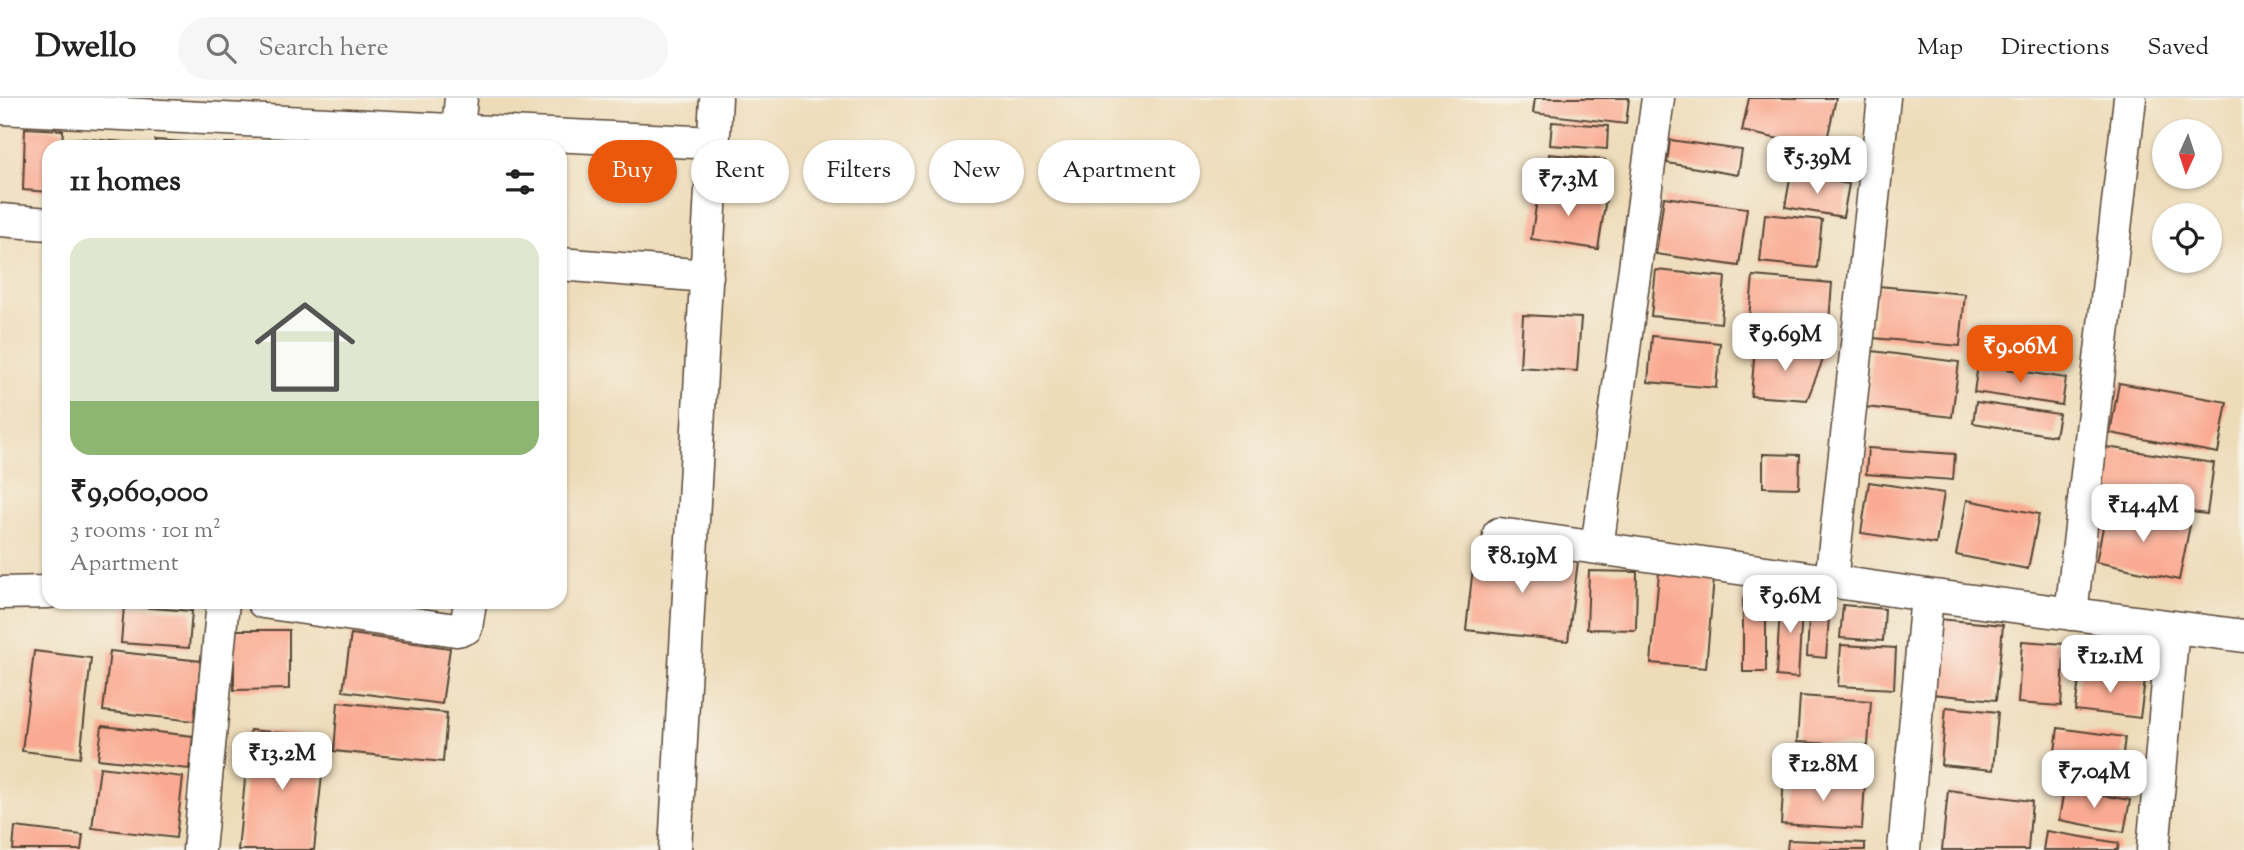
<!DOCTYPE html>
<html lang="en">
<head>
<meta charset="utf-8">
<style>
  :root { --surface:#fff; --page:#f6f6f6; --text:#222; --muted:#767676; --line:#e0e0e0; --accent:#ea580c }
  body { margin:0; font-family:"Sorts Mill Goudy",serif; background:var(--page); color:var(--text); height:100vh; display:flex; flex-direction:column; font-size:26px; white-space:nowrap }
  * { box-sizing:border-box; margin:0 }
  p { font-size:23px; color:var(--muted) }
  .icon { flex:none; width:38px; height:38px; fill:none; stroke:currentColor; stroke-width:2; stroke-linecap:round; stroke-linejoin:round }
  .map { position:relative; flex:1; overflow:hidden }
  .sheet { position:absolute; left:42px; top:42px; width:525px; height:469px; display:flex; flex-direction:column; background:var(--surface); border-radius:21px; box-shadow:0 2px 5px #0004 }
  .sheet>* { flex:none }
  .hud { position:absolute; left:588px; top:42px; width:665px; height:63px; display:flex; gap:14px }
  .needle { width:46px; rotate:183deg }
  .controls { position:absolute; left:2152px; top:21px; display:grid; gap:14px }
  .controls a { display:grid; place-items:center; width:70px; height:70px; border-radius:50%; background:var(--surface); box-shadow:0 2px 5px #0004; font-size:35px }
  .price { position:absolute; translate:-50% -60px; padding:0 16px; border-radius:14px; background:#fff; color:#222; font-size:23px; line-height:46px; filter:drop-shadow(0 2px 4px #0008) }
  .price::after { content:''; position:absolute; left:50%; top:42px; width:21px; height:16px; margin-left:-10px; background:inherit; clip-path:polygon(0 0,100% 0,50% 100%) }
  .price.active { background:var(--accent); color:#fff }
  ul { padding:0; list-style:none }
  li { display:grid; align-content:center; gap:14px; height:371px; padding:0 28px }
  li span { display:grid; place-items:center; height:217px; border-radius:21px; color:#555 }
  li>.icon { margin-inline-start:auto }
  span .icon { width:126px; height:126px; fill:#fffc; stroke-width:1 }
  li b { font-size:30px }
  h2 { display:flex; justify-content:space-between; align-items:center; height:84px; padding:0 28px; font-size:30px }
  .tag { padding:0 24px; border-radius:32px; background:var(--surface); box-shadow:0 2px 5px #0004; font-size:24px; line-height:63px }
  .tag.active { background:var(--accent); color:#fff }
  header { display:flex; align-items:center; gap:42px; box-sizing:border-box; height:98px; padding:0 35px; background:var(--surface); border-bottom:2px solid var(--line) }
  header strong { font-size:33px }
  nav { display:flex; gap:38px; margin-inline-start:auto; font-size:24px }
  .search { width:490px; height:63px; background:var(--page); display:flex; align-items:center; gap:18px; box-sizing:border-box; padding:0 24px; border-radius:38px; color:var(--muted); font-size:26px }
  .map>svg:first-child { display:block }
  .building { fill:#faaa92 }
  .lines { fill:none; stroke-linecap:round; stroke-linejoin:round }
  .street-casing { stroke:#564535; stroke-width:35 }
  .street { stroke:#fff; stroke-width:32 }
</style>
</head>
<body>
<header>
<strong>Dwello</strong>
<div class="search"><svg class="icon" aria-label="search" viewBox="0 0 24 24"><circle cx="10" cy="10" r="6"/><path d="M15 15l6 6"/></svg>Search here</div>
<nav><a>Map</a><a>Directions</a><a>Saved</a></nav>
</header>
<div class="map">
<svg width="2244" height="752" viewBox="0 0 2244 752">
  <rect width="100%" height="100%" fill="#f7f3e8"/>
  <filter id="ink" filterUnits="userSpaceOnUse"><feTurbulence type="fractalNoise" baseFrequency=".0143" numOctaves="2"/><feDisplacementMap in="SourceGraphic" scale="14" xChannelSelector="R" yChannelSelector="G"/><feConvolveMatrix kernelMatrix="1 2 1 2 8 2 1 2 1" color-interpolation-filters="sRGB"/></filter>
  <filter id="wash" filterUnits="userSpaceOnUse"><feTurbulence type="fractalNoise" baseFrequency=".00686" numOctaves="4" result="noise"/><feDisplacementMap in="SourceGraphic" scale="28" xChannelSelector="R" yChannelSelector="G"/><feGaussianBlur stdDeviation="1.57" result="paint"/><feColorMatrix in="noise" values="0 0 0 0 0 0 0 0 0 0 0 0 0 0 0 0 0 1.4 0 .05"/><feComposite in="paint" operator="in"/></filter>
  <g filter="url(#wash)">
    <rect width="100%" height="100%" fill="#eedcb9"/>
    <g id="blocks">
      <!-- building -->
      <path class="building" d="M1535,0h94l-3,26 -93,-11z
        M1749,0h87l-11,51 -83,-18z
        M1552,24l56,4 -1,23 -57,-4z
        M25,30l38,2 -1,17h-13v45l-26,-2z
        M77,40l58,5 -1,4h-58z
        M155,42l59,4 -1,3h-58z
        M1670,42l72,10 -4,25 -71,-12z
        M225,45l56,2v2h-56z
        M1549,56l56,6 -3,24 -55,-6z
        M1791,76l58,10 -6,33 -58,-10z
        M1539,89l67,11 -8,51 -67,-10z
        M1664,99l83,11 -8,58 -83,-12z
        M1765,116l57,6 -5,48 -57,-6z
        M1656,172l69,7 -4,46 -70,-7z
        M1753,178l79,7 -4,52 -80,-7z
        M1878,188l87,8 -5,52 -87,-8z
        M1523,217l58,3 -4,53 -57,-4z
        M1652,238l68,7 -4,45 -68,-6z
        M1755,249l71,5 -19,48 -56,-4z
        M1872,253l87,11 -7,55 -86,-10z
        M1978,267l88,13 -4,27 -88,-13z
        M2119,285l108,19 -9,51 -108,-20z
        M1976,304l83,12 -4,22 -82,-13z
        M2106,349l108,16 -7,51 -109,-15z
        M1868,350l87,6 -2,26 -87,-6z
        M1763,356l37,1 -1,33 -36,-1z
        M1869,384l75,11 -8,51 -75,-11z
        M1967,402l72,14 -11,55 -72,-14z
        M2107,410l83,17 -11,55 -83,-18z
        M1475,451l103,12 -10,80 -102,-11z
        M1589,473l48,1 -1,58 -49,-1z
        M1659,475l55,5 -8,90 -55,-5z
        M1781,495l22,1 -5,84 -22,-2z
        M1743,501h23v73h-23z
        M1810,504l20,1 -4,55 -19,-2z
        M1843,507l42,4 -2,32 -43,-3z
        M124,508l68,5 -3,37 -68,-5z
        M1938,521l65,6 -7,75 -65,-6z
        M234,532h55v59l-55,1z
        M351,536l99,14 -8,56 -99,-13z
        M2022,543l43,3 -4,62 -43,-3z
        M1841,547l55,3 -2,41 -56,-3z
        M34,553l57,7 -11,100 -58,-7z
        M110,553l91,10 -7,60 -91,-10z
        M2080,574l65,8 -5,38 -65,-8z
        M1800,598l71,5 -3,45 -71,-4z
        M338,604l109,11 -4,49 -109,-11z
        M1946,609l52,5 -5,58 -52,-5z
        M102,628l91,10 -4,33 -91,-10z
        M2058,630l67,9 -7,55 -67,-9z
        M250,632l76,7 -12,113h-76z
        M100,669l83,10 -7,61 -84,-10z
        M1784,678l81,6 -3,47 -81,-5z
        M2064,691l66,11 -6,32 -65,-12z
        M1948,692l84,11 -4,49h-86z
        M15,729l68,8 -2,15h-68z
        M2046,733l73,12 -1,7h-75z
        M1788,742l77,3v7h-78z"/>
    </g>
  </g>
  <g filter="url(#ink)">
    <use href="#blocks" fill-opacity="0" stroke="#564535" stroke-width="2"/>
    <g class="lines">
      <defs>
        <path id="street" d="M0,10l714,35
          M458,32l3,-32
          M0,122l49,4
          M560,166l147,12
          M1499,436l428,61
          M1597,450l61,-450
          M1831,484l53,-484
          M0,495l49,-1
          M263,504l193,28 10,-2 4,-26
          M2071,516l59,-516
          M199,752l24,-248
          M675,752l41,-752
          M1904,752l23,-255 317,41
          M2153,752l20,-223"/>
      </defs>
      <!-- street casing -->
      <use href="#street" class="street-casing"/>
      <!-- street -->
      <use href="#street" class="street"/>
    </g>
  </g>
</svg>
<div class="controls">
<a><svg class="needle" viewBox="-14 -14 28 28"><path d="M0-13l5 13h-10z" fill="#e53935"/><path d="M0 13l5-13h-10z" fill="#767676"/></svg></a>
<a><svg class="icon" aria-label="locate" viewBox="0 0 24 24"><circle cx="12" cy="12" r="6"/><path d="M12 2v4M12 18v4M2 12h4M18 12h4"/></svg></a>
</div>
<b class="price" style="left:1817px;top:98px">₹5.39M</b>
<b class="price" style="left:1568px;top:120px">₹7.3M</b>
<b class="price" style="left:1785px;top:275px">₹9.69M</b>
<b class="price active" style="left:2020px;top:287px">₹9.06M</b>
<b class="price" style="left:2143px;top:446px">₹14.4M</b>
<b class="price" style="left:1522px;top:497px">₹8.19M</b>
<b class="price" style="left:1790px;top:537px">₹9.6M</b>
<b class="price" style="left:2110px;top:597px">₹12.1M</b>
<b class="price" style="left:282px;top:694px">₹13.2M</b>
<b class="price" style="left:1823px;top:705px">₹12.8M</b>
<b class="price" style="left:2094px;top:712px">₹7.04M</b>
<div class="hud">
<a class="tag active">Buy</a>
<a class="tag">Rent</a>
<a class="tag">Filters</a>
<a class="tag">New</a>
<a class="tag">Apartment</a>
</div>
<section class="sheet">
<h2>11 homes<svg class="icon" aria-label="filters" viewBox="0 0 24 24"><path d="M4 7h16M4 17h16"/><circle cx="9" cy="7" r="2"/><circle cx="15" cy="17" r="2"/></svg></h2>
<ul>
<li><span style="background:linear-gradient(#dfe7d0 75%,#8fb573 0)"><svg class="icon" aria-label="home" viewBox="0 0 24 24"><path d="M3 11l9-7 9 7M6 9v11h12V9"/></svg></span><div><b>₹9,060,000</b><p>3 rooms · 101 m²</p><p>Apartment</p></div></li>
</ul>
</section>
</div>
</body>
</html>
